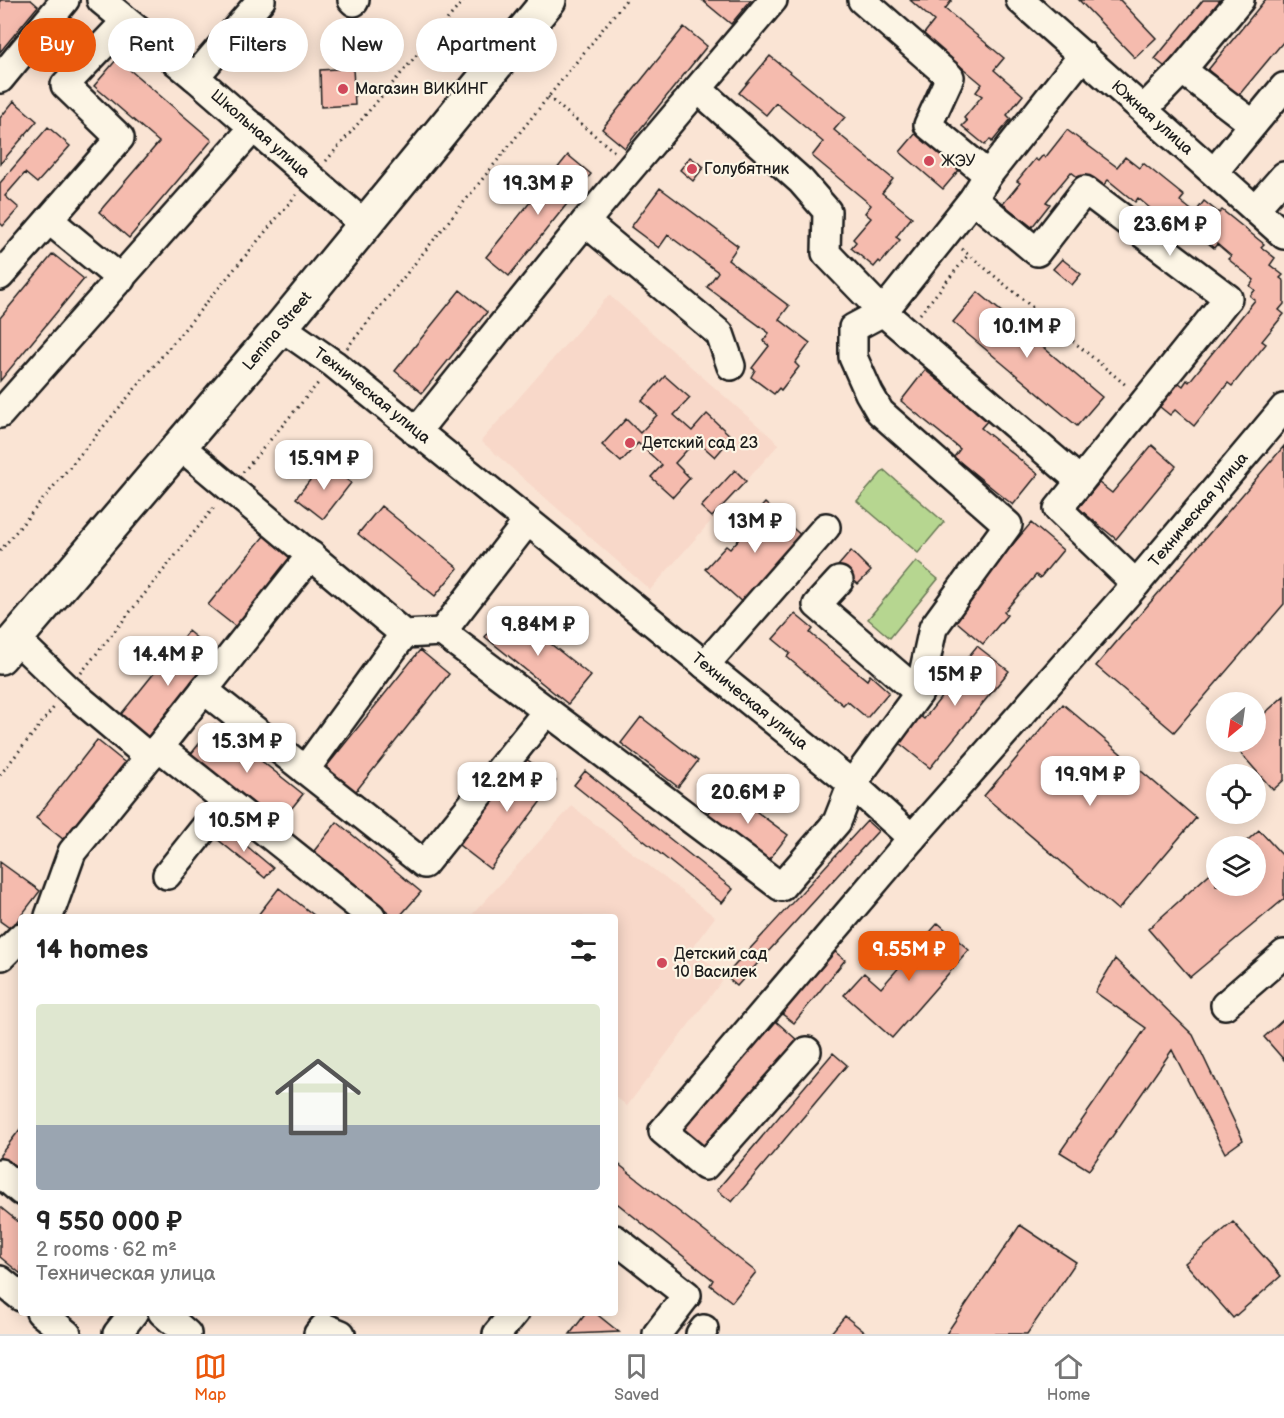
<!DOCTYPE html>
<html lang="en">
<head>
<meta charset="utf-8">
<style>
  :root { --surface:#fff; --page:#f6f6f6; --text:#222; --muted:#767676; --line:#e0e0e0; --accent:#ea580c }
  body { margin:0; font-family:"Balsamiq Sans",sans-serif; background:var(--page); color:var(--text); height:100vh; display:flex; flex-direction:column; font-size:22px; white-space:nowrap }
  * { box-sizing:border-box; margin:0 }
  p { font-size:20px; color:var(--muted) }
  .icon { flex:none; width:33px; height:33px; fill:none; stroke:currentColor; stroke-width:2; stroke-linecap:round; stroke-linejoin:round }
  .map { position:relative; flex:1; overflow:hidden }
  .panel { position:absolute; left:18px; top:914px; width:600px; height:402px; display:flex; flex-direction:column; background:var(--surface); border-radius:6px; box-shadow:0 3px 15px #0003 }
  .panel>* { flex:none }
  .hud { position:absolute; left:18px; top:18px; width:600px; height:54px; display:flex; gap:12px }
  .needle { width:39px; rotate:209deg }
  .buttons { position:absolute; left:1206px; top:692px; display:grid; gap:12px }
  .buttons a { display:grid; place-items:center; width:60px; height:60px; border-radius:50%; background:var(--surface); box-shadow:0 3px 15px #0003; font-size:30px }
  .price { position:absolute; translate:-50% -51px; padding:0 14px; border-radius:12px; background:#fff; color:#222; font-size:20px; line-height:39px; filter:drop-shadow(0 2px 3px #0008) }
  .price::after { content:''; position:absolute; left:50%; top:36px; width:18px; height:14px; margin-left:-9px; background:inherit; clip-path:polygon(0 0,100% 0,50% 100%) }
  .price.current { background:var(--accent); color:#fff }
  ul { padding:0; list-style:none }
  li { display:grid; align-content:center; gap:12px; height:318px; padding:0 18px }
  li span { display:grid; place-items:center; height:186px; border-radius:6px; color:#555 }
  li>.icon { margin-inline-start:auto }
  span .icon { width:108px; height:108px; fill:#fffc; stroke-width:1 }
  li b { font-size:26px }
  h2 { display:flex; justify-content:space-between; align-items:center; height:72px; padding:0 18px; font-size:26px }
  .chip { padding:0 21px; border-radius:27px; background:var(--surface); box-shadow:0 3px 15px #0003; font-size:21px; line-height:54px }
  .chip.current { background:var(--accent); color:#fff }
  .menu { display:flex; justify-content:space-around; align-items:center; height:84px; border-top:2px solid var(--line); background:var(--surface); font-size:16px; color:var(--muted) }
  .menu a { display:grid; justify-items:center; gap:3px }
  .menu .current { color:var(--accent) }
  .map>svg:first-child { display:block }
  .built { fill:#f8d8c9 }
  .green { fill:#b6d690; stroke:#697956; stroke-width:1.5 }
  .building { fill:#f5bbae; stroke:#1c1c1c; stroke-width:1.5 }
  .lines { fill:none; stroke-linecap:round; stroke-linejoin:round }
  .minor-casing { stroke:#1c1c1c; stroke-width:32 }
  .major-casing { stroke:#1c1c1c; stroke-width:38 }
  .path { stroke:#1c1c1c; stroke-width:3; stroke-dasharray:1.5 4.5; stroke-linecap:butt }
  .minor { stroke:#fcf5e5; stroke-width:27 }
  .major { stroke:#fcf5e5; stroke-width:33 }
  .poi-dot { fill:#d1495b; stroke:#fcf5e5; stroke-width:2 }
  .labels { text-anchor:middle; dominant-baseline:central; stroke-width:4.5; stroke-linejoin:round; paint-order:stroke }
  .poi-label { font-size:16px; fill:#1c1c1c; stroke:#fcf5e5; text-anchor:start }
  .street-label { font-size:16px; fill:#1c1c1c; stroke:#fcf5e5 }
</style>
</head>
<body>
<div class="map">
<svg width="1284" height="1334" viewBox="0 0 1284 1334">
  <rect width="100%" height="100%" fill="#fae4d4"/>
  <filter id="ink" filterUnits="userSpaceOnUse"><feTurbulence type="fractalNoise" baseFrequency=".0167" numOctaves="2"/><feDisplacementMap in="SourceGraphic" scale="12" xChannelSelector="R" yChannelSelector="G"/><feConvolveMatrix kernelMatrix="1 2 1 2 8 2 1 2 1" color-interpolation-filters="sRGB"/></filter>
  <g filter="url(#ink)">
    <!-- built -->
    <path class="built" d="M609,295l170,149 -129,146 -169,-149z
      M572,806l143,111 -23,31 33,29 -98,129 -12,-10v-180h-144z"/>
    <!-- green -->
    <path class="green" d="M884,470l60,52 -26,31 -61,-52z
      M916,561l22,18 -48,59 -22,-19z"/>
    <!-- building -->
    <path class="building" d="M0,0h31l7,6 -38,46z
      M702,0h49l-20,24z
      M910,0h42l-7,9 59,49 -10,12 29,25 -16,20 4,4 -19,23 -2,-3 -5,6 -23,-19 5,-5 -3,-3 18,-22 -6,-4 6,-8 -59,-49 11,-14z
      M1079,0h41l36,38 -21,20z
      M1203,0h24l-58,70 -14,-11z
      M1265,0h19v41l-45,54 -31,-25z
      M684,27l23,19 -82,102 -23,-19z
      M770,56l75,61 -11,13 59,49 -11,14 30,24 -16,20 4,3 -19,23 -2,-2 -5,6 -23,-19 5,-6 -3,-3 18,-21 -6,-5 6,-8 -59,-49 11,-14 -47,-39 -10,12 -27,-22z
      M117,59l95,81 -83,98 -30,-26 60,-70 -65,-56z
      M353,68l2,37 -34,2 -1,-37z
      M14,101l23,20 -37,43v-46z
      M48,127l22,19 -33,37 -12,-10 -20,23 14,12 -16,18 -3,-3v-40z
      M1067,130l50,37 8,-10 14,11 4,-5 41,33 -4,5 15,12 9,-12 15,12 3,-3 42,34 -3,3 14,11 -5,7 13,10 -3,3 4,3v23l-5,6 5,4 -22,27 4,3 -34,42 -4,-3 -34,43 -19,-16 -5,5 -15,-12 19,-24 9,7 4,-6 2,2 66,-82 -5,-4 5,-6 -5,-4 4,-6 -26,-21 3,-3 -14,-12 -3,4 -28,-23 -9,10 -29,-22 3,-4 -13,-11 -3,4 -27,-22 -9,10 -7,-2 -21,-16 -25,30 4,2 -18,23 -29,-23 17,-21 -3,-2 18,-22 3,2 5,-6 2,3z
      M916,133l43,37 -16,19 -43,-37z
      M568,155l23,19 -82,102 -23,-19z
      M690,157l14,10 -11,14 -13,-11z
      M660,188l78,58 -10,14 61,46 -10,13 31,24 -15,20 4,4 -18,23 -2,-2 -5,6 -23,-17 4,-7 -3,-2 17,-22 -6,-5 6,-8 -62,-46 11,-15 -50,-37 -9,13 -28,-21z
      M53,254l31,25 -84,102v-63z
      M1062,259l19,15 -9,11 -19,-16z
      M460,290l27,22 -65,81 -27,-22z
      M978,292l124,105 -25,29 -124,-104z
      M925,370l63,50 -7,8 57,46 -25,31 -59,-48 6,-8 -59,-48z
      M665,376l25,22 -16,17 18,16 15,-17 25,23 -17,20 -19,-17 -21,23 15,15 -17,19 -22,-20 11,-12 -24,-22 -17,19 -19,-17 24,-26 14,14 17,-18 -15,-14z
      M1152,445l24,21 -60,73 -38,-31 21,-25 13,10z
      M1284,446v158l-110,128 -78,-66z
      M324,462l27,21 -28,36 -27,-21z
      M735,470l11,11 -34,36 -11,-10z
      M765,503l40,36 -21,23 -4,-4 -17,19 4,4 -22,24 -40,-36 21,-23 4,3 18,-20 -4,-3z
      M381,506l77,62 -23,28 -77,-62z
      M1031,523l32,27 -23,28 -4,-3 -32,37 3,3 -24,29 -32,-27z
      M268,531l33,26 -60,74 -33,-26z
      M851,551l20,20 -13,13 -20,-18z
      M507,609l84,67 -23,28 -83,-67z
      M795,614l18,15 -3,4 57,47 3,-5 19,17 -22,26 -20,-17 -4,4 -56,-48 3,-4 -17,-14z
      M188,631l31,25 -70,87 -31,-25z
      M977,646l32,25 -79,97 -31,-25 21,-27 4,3 34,-43 -3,-3z
      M420,650l29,24 -96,121 -30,-24z
      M1284,696v84l-11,10 -42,-48 25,-1v-20z
      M1063,704l133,114 -78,92 -134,-114z
      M641,717l57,44 -20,26 -57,-44z
      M215,724l88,70 -24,30 -88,-70z
      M97,740l31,25 -60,78 -32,-25z
      M525,758l31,23 -66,88 -31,-24z
      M585,771l148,118 -11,14 -148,-118z
      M726,789l62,46 -19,25 -62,-46z
      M867,821l11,10 -141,155 -12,-10z
      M337,822l84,70 -21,24h-7l-79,-65z
      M224,827l49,41 -8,10 -49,-40z
      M1259,830l25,27v42l-94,78 -42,-48 68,-61v17h40v-39h-15z
      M0,862l40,29 -29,38 -11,-8z
      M279,888l36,28h-55l-2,-1z
      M938,923l31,27 -77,88 -48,-43 20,-22 17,15z
      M828,946l17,14 -51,63 -17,-13z
      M1115,959l78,76 50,105 -18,13 -53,-103 -83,120 -29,-18 86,-124 -51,-36z
      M770,1016l27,24 -97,113 -27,-24z
      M1284,1019v41l-20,-23z
      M833,1053l14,12 -115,137 -15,-12z
      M21,1128v49l-21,-16v-6z
      M617,1163l139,109 -24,30 -22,-17 3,-5 -95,-76 -3,3v-42z
      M0,1207l21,17v50l-21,-17z
      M1233,1222l48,54 -48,42 -48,-55z
      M1020,1225l56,37 -49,72h-81z
      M587,1312h7l25,20 -49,2z
      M845,1316l22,18h-37z"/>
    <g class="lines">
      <defs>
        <g id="minor">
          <path id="s1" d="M101,0l94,77 169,147"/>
          <path d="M352,0l2,2 1,-2"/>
          <path d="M862,0l88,77 -22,48 60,50 95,-120"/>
          <path id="s2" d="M1020,0l264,235"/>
          <path d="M1182,70l58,-70"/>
          <path d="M195,77l66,-77"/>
          <path d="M0,79l65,-79"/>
          <path d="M698,89l103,92 26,30 -1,42 57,59 197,169"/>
          <path d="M1144,109l38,-39 71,54"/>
          <path d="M1214,172l70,-85"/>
          <path d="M973,199l64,53 48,-62 143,108 -170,211 78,75"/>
          <path d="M1255,209l29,-33"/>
          <path d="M49,220l72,59"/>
          <path d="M585,222l135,112 11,32"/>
          <path d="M0,276l120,-138 -55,-53 61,-64"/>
          <path id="s3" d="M281,327l53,37 518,420 60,54 224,-254 148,-176"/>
          <path d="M0,414l254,-287"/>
          <path d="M416,432l169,-210 188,-222"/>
          <path d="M180,446l224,188 38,-2"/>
          <path d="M527,522l-85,110 339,255 56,-65 15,-38 67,-91 14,-65 75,-103 -128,-113 -11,-19 -16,-36v-29l30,-16 90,-113 15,-24"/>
          <path d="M311,555l-107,135 220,174 123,-153"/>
          <path d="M839,581l-22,24 102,88"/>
          <path d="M16,639l52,50 81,68 10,-10 212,169"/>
          <path d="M705,665l121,-138"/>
          <path d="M159,747l45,-57"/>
          <path d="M305,770l99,-136"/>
          <path d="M167,875l59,-74"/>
          <path d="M49,916l23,-64 77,-95"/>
          <path d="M0,954l2,2 19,-19"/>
          <path d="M1225,1005l59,-51"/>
          <path d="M807,1051l-102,115 -42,-35 249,-293"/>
          <path d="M0,1173l21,18"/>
          <path d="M615,1239l72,56 -30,39"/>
          <path d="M0,1280l21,17"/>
          <path d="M40,1312l27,22"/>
          <path d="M162,1312l25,22"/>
          <path d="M117,1334l17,-22"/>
          <path d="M318,1334l6,-7 17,7"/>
          <path d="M497,1334l18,-22"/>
          <path d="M700,1334l4,-5"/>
        </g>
        <g id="major">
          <path id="s4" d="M0,657l281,-330 268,-327"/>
        </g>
      </defs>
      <!-- minor casing -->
      <use href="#minor" class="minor-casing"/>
      <!-- major casing -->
      <use href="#major" class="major-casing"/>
      <!-- path -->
      <path class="path" d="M548,97l68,56
        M326,161l138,-161
        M962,249l165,137
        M920,314l49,-60
        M347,348l279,-348
        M243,472l77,-91
        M0,551l296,-356
        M81,673l135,-168
        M0,775l55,-69"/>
      <!-- minor -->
      <use href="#minor" class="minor"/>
      <!-- major -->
      <use href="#major" class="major"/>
    </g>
  </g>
  <!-- markers -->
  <g class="poi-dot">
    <circle cx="343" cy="89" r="6"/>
    <circle cx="929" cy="161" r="6"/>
    <circle cx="692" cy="169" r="6"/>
    <circle cx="630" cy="443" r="6"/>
    <circle cx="662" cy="963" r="6"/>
  </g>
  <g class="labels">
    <!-- poi labels -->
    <g class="poi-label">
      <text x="355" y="89">Магазин ВИКИНГ</text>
      <text x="941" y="161">ЖЭУ</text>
      <text x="704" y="169">Голубятник</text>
      <text x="642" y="443">Детский сад 23</text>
      <text x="674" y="954">Детский сад<tspan x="674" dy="18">10 Василек</tspan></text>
    </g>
    <!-- street labels -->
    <g class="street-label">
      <text stroke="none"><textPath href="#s2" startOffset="177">Южная улица</textPath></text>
      <text stroke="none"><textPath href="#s1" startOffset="208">Школьная улица</textPath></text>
      <text stroke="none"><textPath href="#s4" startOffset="428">Lenina Street</textPath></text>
      <text stroke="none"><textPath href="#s3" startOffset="114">Техническая улица</textPath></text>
      <text stroke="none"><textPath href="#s3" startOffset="1248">Техническая улица</textPath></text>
      <text stroke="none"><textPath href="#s3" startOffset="600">Техническая улица</textPath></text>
    </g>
  </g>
</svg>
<div class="buttons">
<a><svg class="needle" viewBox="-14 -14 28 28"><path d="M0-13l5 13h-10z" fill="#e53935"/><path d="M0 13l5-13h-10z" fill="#767676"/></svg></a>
<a><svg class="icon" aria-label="locate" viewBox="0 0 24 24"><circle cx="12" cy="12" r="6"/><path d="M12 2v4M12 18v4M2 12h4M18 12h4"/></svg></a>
<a><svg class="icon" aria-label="layers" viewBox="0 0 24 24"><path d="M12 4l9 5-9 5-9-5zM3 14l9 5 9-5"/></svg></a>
</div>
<b class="price" style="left:538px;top:216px">19.3M ₽</b>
<b class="price" style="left:1170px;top:257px">23.6M ₽</b>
<b class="price" style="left:1027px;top:359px">10.1M ₽</b>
<b class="price" style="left:324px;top:491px">15.9M ₽</b>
<b class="price" style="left:755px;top:554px">13M ₽</b>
<b class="price" style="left:538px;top:657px">9.84M ₽</b>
<b class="price" style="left:168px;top:687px">14.4M ₽</b>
<b class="price" style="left:955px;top:707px">15M ₽</b>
<b class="price" style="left:247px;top:774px">15.3M ₽</b>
<b class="price" style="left:1090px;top:807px">19.9M ₽</b>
<b class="price" style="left:507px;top:813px">12.2M ₽</b>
<b class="price" style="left:748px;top:825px">20.6M ₽</b>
<b class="price" style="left:244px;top:853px">10.5M ₽</b>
<b class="price current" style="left:909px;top:982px">9.55M ₽</b>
<div class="hud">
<a class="chip current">Buy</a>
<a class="chip">Rent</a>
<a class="chip">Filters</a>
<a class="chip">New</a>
<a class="chip">Apartment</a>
</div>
<section class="panel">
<h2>14 homes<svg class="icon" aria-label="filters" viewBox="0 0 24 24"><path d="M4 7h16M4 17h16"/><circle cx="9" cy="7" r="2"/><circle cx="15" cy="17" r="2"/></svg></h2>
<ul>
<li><span style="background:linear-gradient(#dfe7d0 65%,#9aa5b1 0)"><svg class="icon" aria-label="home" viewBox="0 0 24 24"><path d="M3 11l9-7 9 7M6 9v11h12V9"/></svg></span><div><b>9 550 000 ₽</b><p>2 rooms · 62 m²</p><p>Техническая улица</p></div></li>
</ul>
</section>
</div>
<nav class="menu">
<a class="current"><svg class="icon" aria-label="map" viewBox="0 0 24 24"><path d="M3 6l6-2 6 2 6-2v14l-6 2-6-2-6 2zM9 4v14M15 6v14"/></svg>Map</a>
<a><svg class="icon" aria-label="saved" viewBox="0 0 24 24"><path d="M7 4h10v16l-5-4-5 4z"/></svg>Saved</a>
<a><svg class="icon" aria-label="home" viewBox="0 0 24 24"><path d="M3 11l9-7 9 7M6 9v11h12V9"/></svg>Home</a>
</nav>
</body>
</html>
